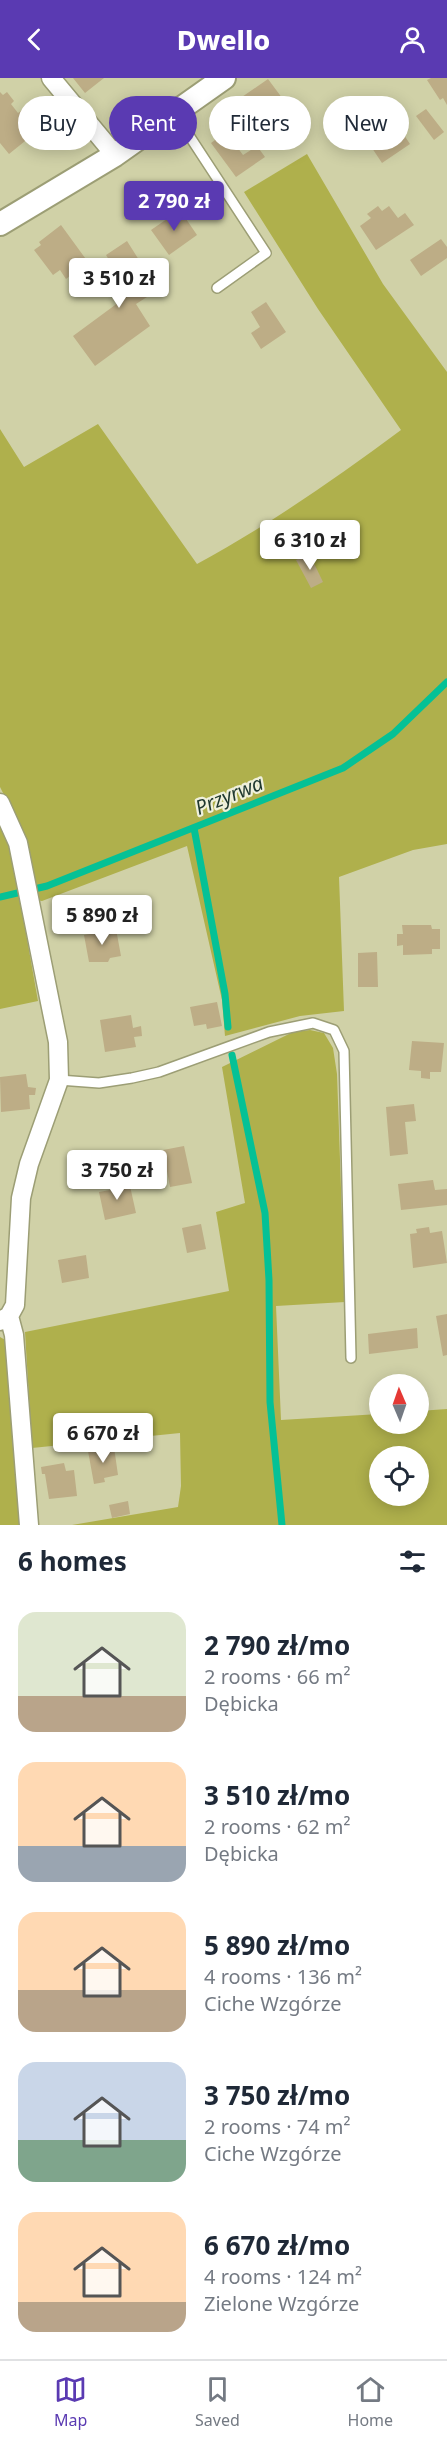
<!DOCTYPE html>
<html lang="en">
<head>
<meta charset="utf-8">
<style>
  :root { --surface:#fff; --page:#f6f6f7; --text:#1f2937; --muted:#747a83; --line:#e0e1e3; --accent:#5a3ab2 }
  body { margin:0; font-family:"Noto Sans",sans-serif; background:var(--page); color:var(--text); height:100vh; display:flex; flex-direction:column; font-size:22px; white-space:nowrap }
  * { box-sizing:border-box; margin:0 }
  p { font-size:20px; color:var(--muted) }
  .icon { flex:none; width:33px; height:33px; fill:none; stroke:currentColor; stroke-width:2; stroke-linecap:round; stroke-linejoin:round }
  .map { position:relative; height:1447px; overflow:hidden }
  .sheet { display:flex; flex-direction:column; background:var(--surface); flex:1 }
  .sheet>* { flex:none }
  .guide { position:absolute; left:18px; top:18px; width:411px; height:54px; display:flex; gap:12px }
  .needle { width:39px; rotate:358deg }
  .controls { position:absolute; left:369px; top:1296px; display:grid; gap:12px }
  .controls a { display:grid; place-items:center; width:60px; height:60px; border-radius:50%; background:var(--surface); box-shadow:0 3px 15px #0003; font-size:30px }
  .price { position:absolute; translate:-50% -51px; padding:0 14px; border-radius:6px; background:#fff; color:#222; font-size:20px; line-height:39px; filter:drop-shadow(0 2px 3px #0008) }
  .price::after { content:''; position:absolute; left:50%; top:36px; width:18px; height:14px; margin-left:-9px; background:inherit; clip-path:polygon(0 0,100% 0,50% 100%) }
  .price.on { background:var(--accent); color:#fff }
  ul { padding:0; list-style:none }
  li { display:flex; align-items:center; gap:18px; height:150px; padding:0 18px }
  li span { display:grid; place-items:center; flex:none; width:168px; height:120px; border-radius:18px; color:#555 }
  li>.icon { margin-inline-start:auto }
  span .icon { width:72px; height:72px; fill:#fffc; stroke-width:1 }
  li b { font-size:26px }
  h2 { display:flex; justify-content:space-between; align-items:center; height:72px; padding:0 18px; font-size:26px }
  .tag { padding:0 21px; border-radius:27px; background:var(--surface); box-shadow:0 3px 15px #0003; font-size:21px; line-height:54px }
  .tag.on { background:var(--accent); color:#fff }
  header { display:flex; justify-content:space-between; align-items:center; height:78px; padding:0 18px; background:var(--accent); color:#fff; font-size:27px; font-weight:800 }
  .tab-bar { display:flex; justify-content:space-around; align-items:center; height:84px; border-top:2px solid var(--line); background:var(--surface); font-size:16px; color:var(--muted) }
  .tab-bar a { display:grid; justify-items:center; gap:3px }
  .tab-bar .on { color:var(--accent) }
  .map>svg:first-child { display:block }
  .green { fill:#afb04c; fill-rule:evenodd }
  .lines { fill:none; stroke-linecap:round; stroke-linejoin:round }
  .stream { stroke:#05c196; stroke-width:7 }
  .building { fill:#bdad86 }
  .service-casing { stroke:#9c9e75; stroke-width:12 }
  .minor-casing { stroke:#9c9e75; stroke-width:21 }
  .tertiary-casing { stroke:#9c9e75; stroke-width:26 }
  .service { stroke:#fff; stroke-width:9 }
  .minor { stroke:#fff; stroke-width:18 }
  .tertiary { stroke:#fff; stroke-width:22 }
  .labels { text-anchor:middle; dominant-baseline:central; stroke-width:4.5; stroke-linejoin:round; paint-order:stroke }
  .water-label { font-size:20px; font-style:italic; fill:#1e372e; stroke:#eff0db }
</style>
</head>
<body>
<header><svg class="icon" aria-label="back" viewBox="0 0 24 24"><path d="M15 5l-7 7 7 7"/></svg>Dwello<svg class="icon" aria-label="person" viewBox="0 0 24 24"><circle cx="12" cy="8" r="4"/><path d="M4 21q1-7 8-7t8 7"/></svg></header>
<div class="map">
<svg width="447" height="1447" viewBox="0 0 447 1447">
  <rect width="100%" height="100%" fill="#d0d1a7"/>
  <!-- green -->
  <path class="green" d="M307,76l76,130 64,88v472l-34,6 -74,27 5,134 -44,5 -75,20 -3,-36 -35,-154 -145,55 -6,-1 -21,-83 -15,-30v-358l24,38 74,-43 99,140c72,-39 138,-85 204,-134l-83,-121 -74,-117z
    M0,742l6,12 8,33 24,136 -38,8z
    M310,952l14,3 9,15 4,26 8,228 -69,4 5,114 98,-6 1,10h38l1,-13 28,-2v116h-375l106,-18 3,-21 -1,-53 -148,15 -7,-116 204,-41 -13,-79 29,-9 -23,-136 71,-35zM380,1378h38v40h-38z
    M0,1259l7,4 17,184h-24z"/>
  <g class="lines">
    <!-- stream -->
    <path class="stream" d="M194,750l31,166 3,33
      M0,819l47,-11 296,-118 50,-34 54,-52
      M232,977l33,158 4,67 1,122 12,123"/>
  </g>
  <!-- building -->
  <path class="building" d="M73,0h31l-19,15z
    M431,0h16v27l-4,-7 -3,2 -13,-20z
    M268,1l23,31 -29,21 -23,-32z
    M0,14l3,3 4,-3 7,9 -3,3 7,9 4,-3 8,10 -4,3 9,10 -26,21 -9,-11z
    M426,31l18,23 -10,8 -18,-24z
    M390,36l20,30 -28,19 -20,-30z
    M226,54l17,23 14,-9 8,11 -29,20 -25,-34z
    M378,128l4,5 7,-5 9,12 7,-5 9,12 -38,25 -16,-24 11,-8 -4,-4z
    M180,132l17,25 -28,20 -18,-25z
    M61,147l27,37 -22,17 -6,-9 -7,5 -19,-25 7,-5 -2,-3z
    M441,161l6,8v11l-26,18 -11,-16z
    M127,163l31,49 -22,14 14,22 -55,40 -22,-30 57,-42 -24,-39z
    M266,224l20,30 -25,17 -10,-16 9,-6 -9,-15z
    M309,475l14,29 -12,6 -15,-28z
    M402,847h29l1,4h8v20h-8v5l-29,1v-10l-6,1v-12h6z
    M116,851l5,27 -11,2 -2,4h-19l-5,-27z
    M377,874l1,35h-20v-34z
    M217,924l5,24 -15,3 -1,-5 -12,2 -4,-19z
    M131,937l2,13 8,-2 1,10 -8,1 2,10 -31,5 -5,-32z
    M412,963l32,2 -3,29h-11v7l-9,-1v-7l-12,-1z
    M26,996l2,13 8,1 -1,7h-6l1,14 -29,3 -1,-35z
    M414,1026l2,17 -11,1 3,32 -18,2 -4,-49z
    M184,1068l8,37 -22,4 -7,-37z
    M118,1102l2,8 10,-2 6,27 -31,7 -6,-28 11,-2 -1,-9z
    M433,1102l2,10 12,-1v16l-46,5 -3,-26z
    M201,1146l5,25 -19,4 -5,-25z
    M429,1149l1,6 12,-2 5,32 -34,5 -3,-34 7,-1 -1,-4z
    M86,1177l3,23 -27,5 -4,-23z
    M447,1236v41l-4,1 -7,-40z
    M417,1250l1,20 -49,6 -1,-20z
    M408,1302v4h-24v-1z
    M114,1369l4,28 -14,3 1,4 -11,2 -6,-33z
    M64,1385l2,8 8,-1 3,26 -28,3 -4,-25h-3l-1,-7z
    M128,1423l2,13 -18,4 -3,-13z"/>
  <g class="lines">
    <defs>
      <path id="service" d="M175,36l91,139 -49,35
        M59,1002l40,3 33,-5 27,-6 110,-40 44,-9 21,7 10,21 7,307"/>
      <path id="minor" d="M51,0l64,77
        M0,725l18,40 40,199 1,38 -30,84 -8,34 -6,107 -6,11 -9,5
        M9,1238l5,19 15,190"/>
      <path id="tertiary" d="M0,146l115,-69 109,-77"/>
    </defs>
    <!-- service casing -->
    <use href="#service" class="service-casing"/>
    <!-- minor casing -->
    <use href="#minor" class="minor-casing"/>
    <!-- tertiary casing -->
    <use href="#tertiary" class="tertiary-casing"/>
    <!-- service -->
    <use href="#service" class="service"/>
    <!-- minor -->
    <use href="#minor" class="minor"/>
    <!-- tertiary -->
    <use href="#tertiary" class="tertiary"/>
  </g>
  <g class="labels">
    <!-- water labels -->
    <g class="water-label">
      <text transform="translate(229 717) rotate(-22)">Przyrwa</text>
    </g>
  </g>
</svg>
<div class="controls">
<a><svg class="needle" viewBox="-14 -14 28 28"><path d="M0-13l5 13h-10z" fill="#e53935"/><path d="M0 13l5-13h-10z" fill="#747a83"/></svg></a>
<a><svg class="icon" aria-label="locate" viewBox="0 0 24 24"><circle cx="12" cy="12" r="6"/><path d="M12 2v4M12 18v4M2 12h4M18 12h4"/></svg></a>
</div>
<b class="price on" style="left:174px;top:154px">2 790 zł</b>
<b class="price" style="left:119px;top:231px">3 510 zł</b>
<b class="price" style="left:310px;top:493px">6 310 zł</b>
<b class="price" style="left:102px;top:868px">5 890 zł</b>
<b class="price" style="left:117px;top:1123px">3 750 zł</b>
<b class="price" style="left:103px;top:1386px">6 670 zł</b>
<div class="guide">
<a class="tag">Buy</a>
<a class="tag on">Rent</a>
<a class="tag">Filters</a>
<a class="tag">New</a>
</div>
</div>
<section class="sheet">
<h2>6 homes<svg class="icon" aria-label="filters" viewBox="0 0 24 24"><path d="M4 7h16M4 17h16"/><circle cx="9" cy="7" r="2"/><circle cx="15" cy="17" r="2"/></svg></h2>
<ul>
<li><span style="background:linear-gradient(#dfe7d0 70%,#b9a48a 0)"><svg class="icon" aria-label="home" viewBox="0 0 24 24"><path d="M3 11l9-7 9 7M6 9v11h12V9"/></svg></span><div><b>2 790 zł/mo</b><p>2 rooms · 66 m²</p><p>Dębicka</p></div></li>
<li><span style="background:linear-gradient(#ffd9b3 70%,#9aa5b1 0)"><svg class="icon" aria-label="home" viewBox="0 0 24 24"><path d="M3 11l9-7 9 7M6 9v11h12V9"/></svg></span><div><b>3 510 zł/mo</b><p>2 rooms · 62 m²</p><p>Dębicka</p></div></li>
<li><span style="background:linear-gradient(#ffd9b3 65%,#b9a48a 0)"><svg class="icon" aria-label="home" viewBox="0 0 24 24"><path d="M3 11l9-7 9 7M6 9v11h12V9"/></svg></span><div><b>5 890 zł/mo</b><p>4 rooms · 136 m²</p><p>Ciche Wzgórze</p></div></li>
<li><span style="background:linear-gradient(#c9d6e8 65%,#7fa58c 0)"><svg class="icon" aria-label="home" viewBox="0 0 24 24"><path d="M3 11l9-7 9 7M6 9v11h12V9"/></svg></span><div><b>3 750 zł/mo</b><p>2 rooms · 74 m²</p><p>Ciche Wzgórze</p></div></li>
<li><span style="background:linear-gradient(#ffd9b3 75%,#b9a48a 0)"><svg class="icon" aria-label="home" viewBox="0 0 24 24"><path d="M3 11l9-7 9 7M6 9v11h12V9"/></svg></span><div><b>6 670 zł/mo</b><p>4 rooms · 124 m²</p><p>Zielone Wzgórze</p></div></li>
</ul>
</section>
<nav class="tab-bar">
<a class="on"><svg class="icon" aria-label="map" viewBox="0 0 24 24"><path d="M3 6l6-2 6 2 6-2v14l-6 2-6-2-6 2zM9 4v14M15 6v14"/></svg>Map</a>
<a><svg class="icon" aria-label="saved" viewBox="0 0 24 24"><path d="M7 4h10v16l-5-4-5 4z"/></svg>Saved</a>
<a><svg class="icon" aria-label="home" viewBox="0 0 24 24"><path d="M3 11l9-7 9 7M6 9v11h12V9"/></svg>Home</a>
</nav>
</body>
</html>
